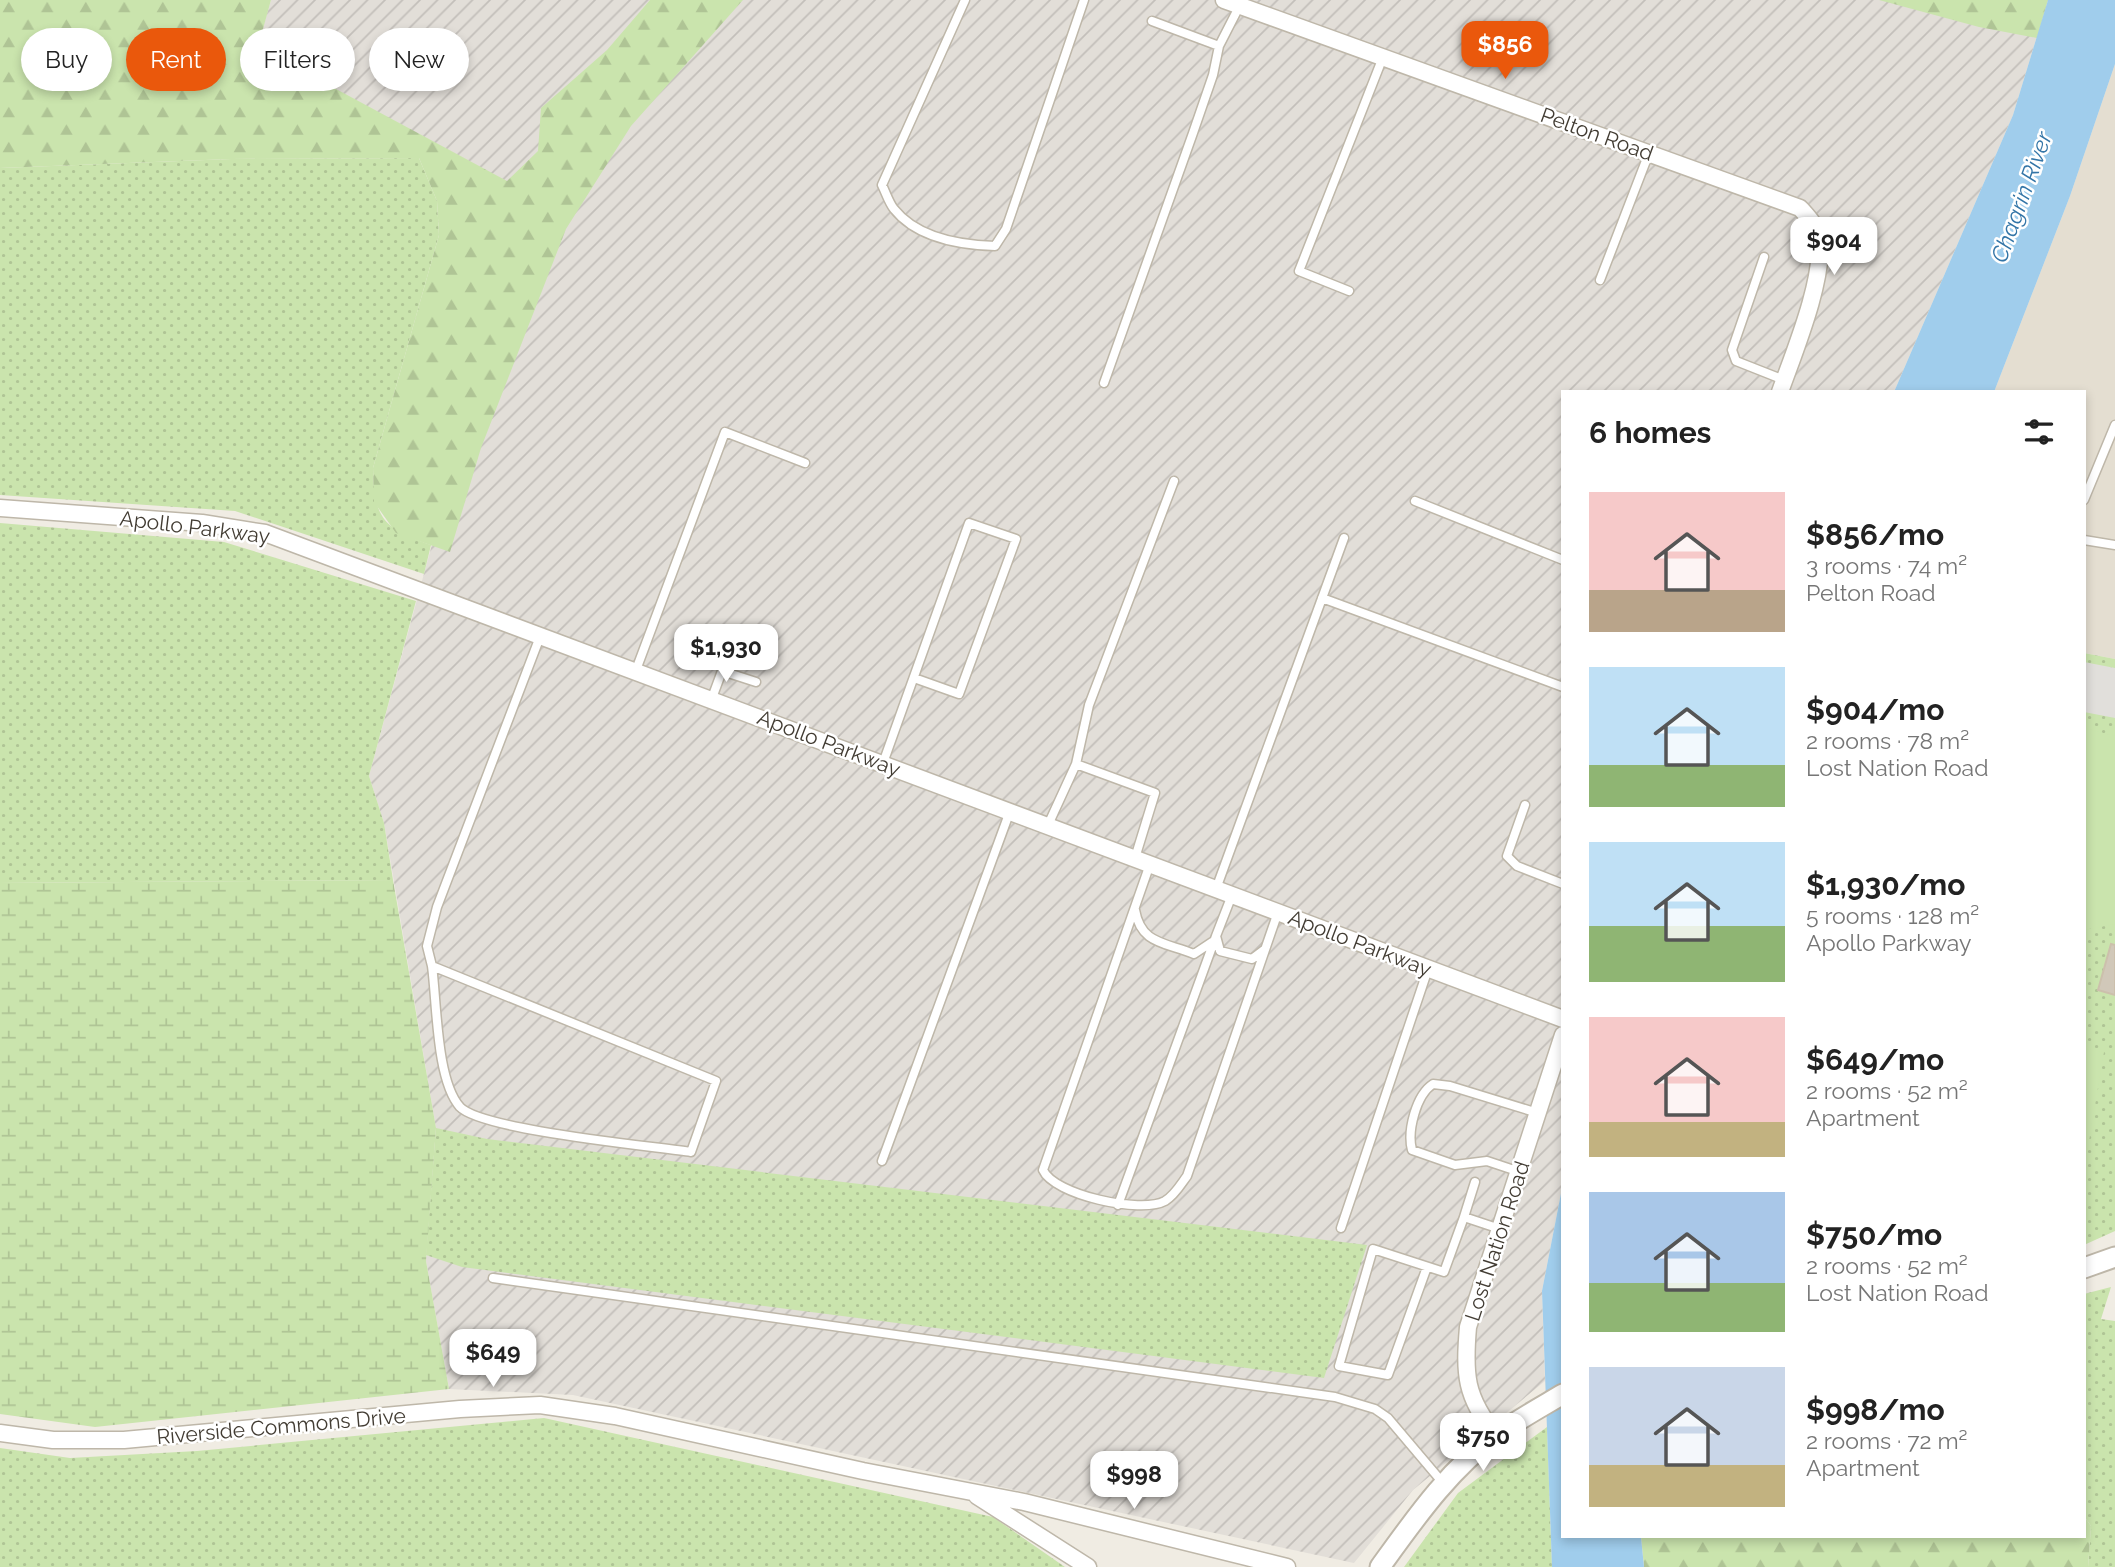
<!DOCTYPE html>
<html lang="en">
<head>
<meta charset="utf-8">
<style>
  :root { --surface:#fff; --page:#f2f2f2; --text:#222; --muted:#767676; --accent:#ea580c }
  body { margin:0; font-family:Raleway,sans-serif; background:var(--page); color:var(--text); height:100vh; display:flex; flex-direction:column; font-size:26px; white-space:nowrap }
  * { box-sizing:border-box; margin:0 }
  p { font-size:23px; color:var(--muted) }
  .icon { flex:none; width:38px; height:38px; fill:none; stroke:currentColor; stroke-width:2; stroke-linecap:round; stroke-linejoin:round }
  .map { position:relative; flex:1; overflow:hidden }
  .panel { position:absolute; left:1561px; top:390px; width:525px; height:1148px; display:flex; flex-direction:column; background:var(--surface); border-radius:0px; box-shadow:0 4px 10px #0003 }
  .panel>* { flex:none }
  .hud { position:absolute; left:21px; top:28px; width:665px; height:63px; display:flex; gap:14px }
  .price { position:absolute; translate:-50% -60px; padding:0 16px; border-radius:14px; background:#fff; color:#222; font-size:23px; line-height:46px; filter:drop-shadow(0 2px 4px #0008) }
  .price::after { content:''; position:absolute; left:50%; top:42px; width:21px; height:16px; margin-left:-10px; background:inherit; clip-path:polygon(0 0,100% 0,50% 100%) }
  .price.current { background:var(--accent); color:#fff }
  ul { padding:0; list-style:none }
  li { display:flex; align-items:center; gap:21px; height:175px; padding:0 28px }
  li span { display:grid; place-items:center; flex:none; width:196px; height:140px; border-radius:0px; color:#555 }
  li>.icon { margin-inline-start:auto }
  span .icon { width:84px; height:84px; fill:#fffc; stroke-width:1 }
  li b { font-size:30px }
  h2 { display:flex; justify-content:space-between; align-items:center; height:84px; padding:0 28px; font-size:30px }
  .tag { padding:0 24px; border-radius:32px; background:var(--surface); box-shadow:0 4px 10px #0003; font-size:24px; line-height:63px }
  .tag.current { background:var(--accent); color:#fff }
  .map>svg:first-child { display:block }
  .residential { fill:#e4ded1 }
  .industrial { fill:url(#industrial-furrows) }
  .green { fill:url(#green-dots) }
  .forest { fill:url(#forest-firs) }
  .wetland { fill:url(#wetland-marsh) }
  .pitch { fill:#cae4ad }
  .parking { fill:#e1dfdb }
  .water { fill:#a0cdec }
  .building { fill:#d1c8b9; stroke:#ccc0ac; stroke-width:2 }
  .lines { fill:none; stroke-linecap:round; stroke-linejoin:round }
  .service-casing { stroke:#beb7a9; stroke-width:11 }
  .minor-casing { stroke:#beb7a9; stroke-width:19 }
  .tertiary-casing { stroke:#beb7a9; stroke-width:23 }
  .service { stroke:#fff; stroke-width:8 }
  .minor { stroke:#fff; stroke-width:16 }
  .tertiary { stroke:#fff; stroke-width:19 }
  .labels { text-anchor:middle; dominant-baseline:central; stroke-width:5; stroke-linejoin:round; paint-order:stroke }
  .street-label { font-size:21px; fill:#423c33; stroke:#fff }
  .water-label { font-size:23px; font-style:italic; fill:#3375a7; stroke:#fff }
</style>
</head>
<body>
<div class="map">
<svg width="2115" height="1567" viewBox="0 0 2115 1567">
  <defs>
    <pattern id="industrial-furrows" width="10" height="10" patternUnits="userSpaceOnUse" patternTransform="scale(1.75)"><rect width="10" height="10" fill="#e2ded8"/><path d="M-1 1l2-2M0 10L10 0M9 11l2-2" fill="none" stroke="#c3bfba"/></pattern>
    <pattern id="green-dots" width="8" height="8" patternUnits="userSpaceOnUse" patternTransform="scale(1.75)"><rect width="8" height="8" fill="#cae4ad"/><path d="M2 2h.1M6 6h.1" fill="none" stroke="#afc495" stroke-width="1.8" stroke-linecap="round"/></pattern>
    <pattern id="forest-firs" width="22" height="20" patternUnits="userSpaceOnUse" patternTransform="scale(1.75)"><rect width="22" height="20" fill="#cae4ad"/><path d="M5 1l3.5 6h-7zM16 11l3.5 6h-7z" fill="#afc495"/></pattern>
    <pattern id="wetland-marsh" width="20" height="14" patternUnits="userSpaceOnUse" patternTransform="scale(1.75)"><rect width="20" height="14" fill="#cae4ad"/><path d="M1 5h8M5 5V1M11 12h8M15 12V8" fill="none" stroke="#afc495"/></pattern>
  </defs>
  <rect width="100%" height="100%" fill="#f0ece3"/>
  <!-- residential -->
  <path class="residential" d="M2115,64v595l-31,-6v-261h-90l76,-196z"/>
  <!-- industrial -->
  <path class="industrial" d="M271,0h1777l-35,115 -119,277h-331v791l-21,108 3,90 -132,109 -59,73 -781,-168 -124,-6 -23,-128 10,-133 -52,-305 -15,-47 81,-298 95,-276 -288,-155z"/>
  <!-- green -->
  <path class="green" d="M419,158l18,43 2,34 -66,233c1,51 10,60 58,77l-7,29 -189,-63 -235,-16v-327l231,-9z
    M0,523l224,19 192,59 -47,175 15,47 9,57 -393,3z
    M2084,653l31,6v572l-31,14z
    M436,1128l51,11 880,106 -43,133 -862,-111 -36,-12z
    M2111,1287l-10,32 14,2v246h-27l3,-41 -7,-10v-222z
    M544,1418l449,99 72,50h-1065v-119l70,10 127,-7z
    M1547,1427l5,140h-148l54,-74z"/>
  <!-- forest -->
  <path class="forest" d="M0,0h271l-13,47 249,134 31,-30 3,-43 66,-58 43,-50h93l-112,126 -65,103 -85,219 -31,104 -54,-19 -22,-31 -1,-34 66,-233 -2,-34 -18,-43 -188,1 -231,9z
    M1879,0h169l-11,38 -58,-11z
    M2084,1516l7,10 -3,41h-444l-3,-30 443,-1z"/>
  <!-- wetland -->
  <path class="wetland" d="M393,880l43,248 -10,133 23,128 -354,38 -95,-13v-531z"/>
  <!-- pitch -->
  <path class="pitch" d="M2084,728l31,8v188l-31,6z
    M2084,1049l20,3 -20,119z"/>
  <!-- parking -->
  <path class="parking" d="M2084,662l31,6v50l-31,-6z"/>
  <!-- water -->
  <path class="water" d="M2048,0h67v64l-45,132 -76,196h-100l119,-277z
    M1563,1183v353l78,1 3,30h-92l-10,-276z"/>
  <!-- building -->
  <path class="building" d="M2111,944l4,1v50l-17,-5z"/>
  <g class="lines">
    <defs>
      <path id="service" d="M965,0l-83,185c4,8 7,18 12,24 23,29 67,36 101,37l11,-17 78,-229
        M1152,21l67,25 21,-41
        M1764,257l-32,93 4,11 48,19
        M1600,280l49,-127
        M1349,291l-50,-20 84,-214
        M1104,383l89,-250 20,-58 6,-29
        M2084,500l31,-75
        M1415,501l148,59
        M2084,540l31,5
        M1322,598l241,89
        M636,670l89,-238 80,31
        M712,698l10,-27 34,11
        M883,763l86,-240 47,16 -57,155 -45,-16
        M1076,764l13,-59 85,-224
        M1525,805l-18,51 10,10 46,18
        M1048,825l28,-61 79,29 -20,65
        M1150,864l-107,306c11,25 98,44 122,31 10,-6 16,-17 22,-25l91,-264
        M1216,889l128,-351
        M1232,895l-16,41 4,15 32,8 12,-9
        M1135,910c6,34 29,32 59,44l18,-12
        M432,966c5,36 4,114 28,141 22,23 191,39 231,45l25,-71 -284,-115 -5,-20 10,-39 104,-273
        M882,1161l128,-350
        M1520,1172l-33,-11 -32,4 -43,-15c-5,-19 4,-55 21,-66l17,2 88,27
        M1118,1205l98,-269
        M1464,1217l11,-35
        M1341,1228l87,-259
        M1427,1267l-39,108 -49,-9 34,-117 71,23 20,-55 36,12
        M493,1278l842,119 40,12 13,9 55,65"/>
      <path id="minor" d="M1224,0l576,208c9,10 17,18 19,32 6,38 -26,115 -39,152
        M0,508l202,15 63,10 1298,486
        M0,1433l53,7h71l336,-31 80,-4 75,11 248,55 161,31 263,65
        M1496,1435c-31,-38 -32,-61 -28,-108l95,-292
        M977,1496l111,71"/>
      <path id="tertiary" d="M2084,1268l31,-11
        M1380,1567c34,-47 70,-99 118,-133 21,-15 43,-27 65,-40"/>
    </defs>
    <!-- service casing -->
    <use href="#service" class="service-casing"/>
    <!-- minor casing -->
    <use href="#minor" class="minor-casing"/>
    <!-- tertiary casing -->
    <use href="#tertiary" class="tertiary-casing"/>
    <!-- service -->
    <use href="#service" class="service"/>
    <!-- minor -->
    <use href="#minor" class="minor"/>
    <!-- tertiary -->
    <use href="#tertiary" class="tertiary"/>
  </g>
  <g class="labels">
    <!-- street labels -->
    <g class="street-label">
      <text transform="translate(1597 134) rotate(20)">Pelton Road</text>
      <text transform="translate(195 527) rotate(7)">Apollo Parkway</text>
      <text transform="translate(829 743) rotate(21)">Apollo Parkway</text>
      <text transform="translate(1360 943) rotate(21)">Apollo Parkway</text>
      <text transform="translate(1497 1241) rotate(-72)">Lost Nation Road</text>
      <text transform="translate(281 1426) rotate(-5)">Riverside Commons Drive</text>
    </g>
    <!-- water labels -->
    <g class="water-label">
      <text transform="translate(2021 197) rotate(-70)">Chagrin River</text>
    </g>
  </g>
</svg>
<b class="price current" style="left:1505px;top:81px">$856</b>
<b class="price" style="left:1834px;top:277px">$904</b>
<b class="price" style="left:726px;top:684px">$1,930</b>
<b class="price" style="left:493px;top:1389px">$649</b>
<b class="price" style="left:1483px;top:1473px">$750</b>
<b class="price" style="left:1134px;top:1511px">$998</b>
<div class="hud">
<a class="tag">Buy</a>
<a class="tag current">Rent</a>
<a class="tag">Filters</a>
<a class="tag">New</a>
</div>
<section class="panel">
<h2>6 homes<svg class="icon" aria-label="filters" viewBox="0 0 24 24"><path d="M4 7h16M4 17h16"/><circle cx="9" cy="7" r="2"/><circle cx="15" cy="17" r="2"/></svg></h2>
<ul>
<li><span style="background:linear-gradient(#f6c9c9 70%,#b9a48a 0)"><svg class="icon" aria-label="home" viewBox="0 0 24 24"><path d="M3 11l9-7 9 7M6 9v11h12V9"/></svg></span><div><b>$856/mo</b><p>3 rooms · 74 m²</p><p>Pelton Road</p></div></li>
<li><span style="background:linear-gradient(#bfe0f5 70%,#8fb573 0)"><svg class="icon" aria-label="home" viewBox="0 0 24 24"><path d="M3 11l9-7 9 7M6 9v11h12V9"/></svg></span><div><b>$904/mo</b><p>2 rooms · 78 m²</p><p>Lost Nation Road</p></div></li>
<li><span style="background:linear-gradient(#bfe0f5 60%,#8fb573 0)"><svg class="icon" aria-label="home" viewBox="0 0 24 24"><path d="M3 11l9-7 9 7M6 9v11h12V9"/></svg></span><div><b>$1,930/mo</b><p>5 rooms · 128 m²</p><p>Apollo Parkway</p></div></li>
<li><span style="background:linear-gradient(#f6c9c9 75%,#c2b280 0)"><svg class="icon" aria-label="home" viewBox="0 0 24 24"><path d="M3 11l9-7 9 7M6 9v11h12V9"/></svg></span><div><b>$649/mo</b><p>2 rooms · 52 m²</p><p>Apartment</p></div></li>
<li><span style="background:linear-gradient(#a9c7e8 65%,#8fb573 0)"><svg class="icon" aria-label="home" viewBox="0 0 24 24"><path d="M3 11l9-7 9 7M6 9v11h12V9"/></svg></span><div><b>$750/mo</b><p>2 rooms · 52 m²</p><p>Lost Nation Road</p></div></li>
<li><span style="background:linear-gradient(#c9d6e8 70%,#c2b280 0)"><svg class="icon" aria-label="home" viewBox="0 0 24 24"><path d="M3 11l9-7 9 7M6 9v11h12V9"/></svg></span><div><b>$998/mo</b><p>2 rooms · 72 m²</p><p>Apartment</p></div></li>
</ul>
</section>
</div>
</body>
</html>
